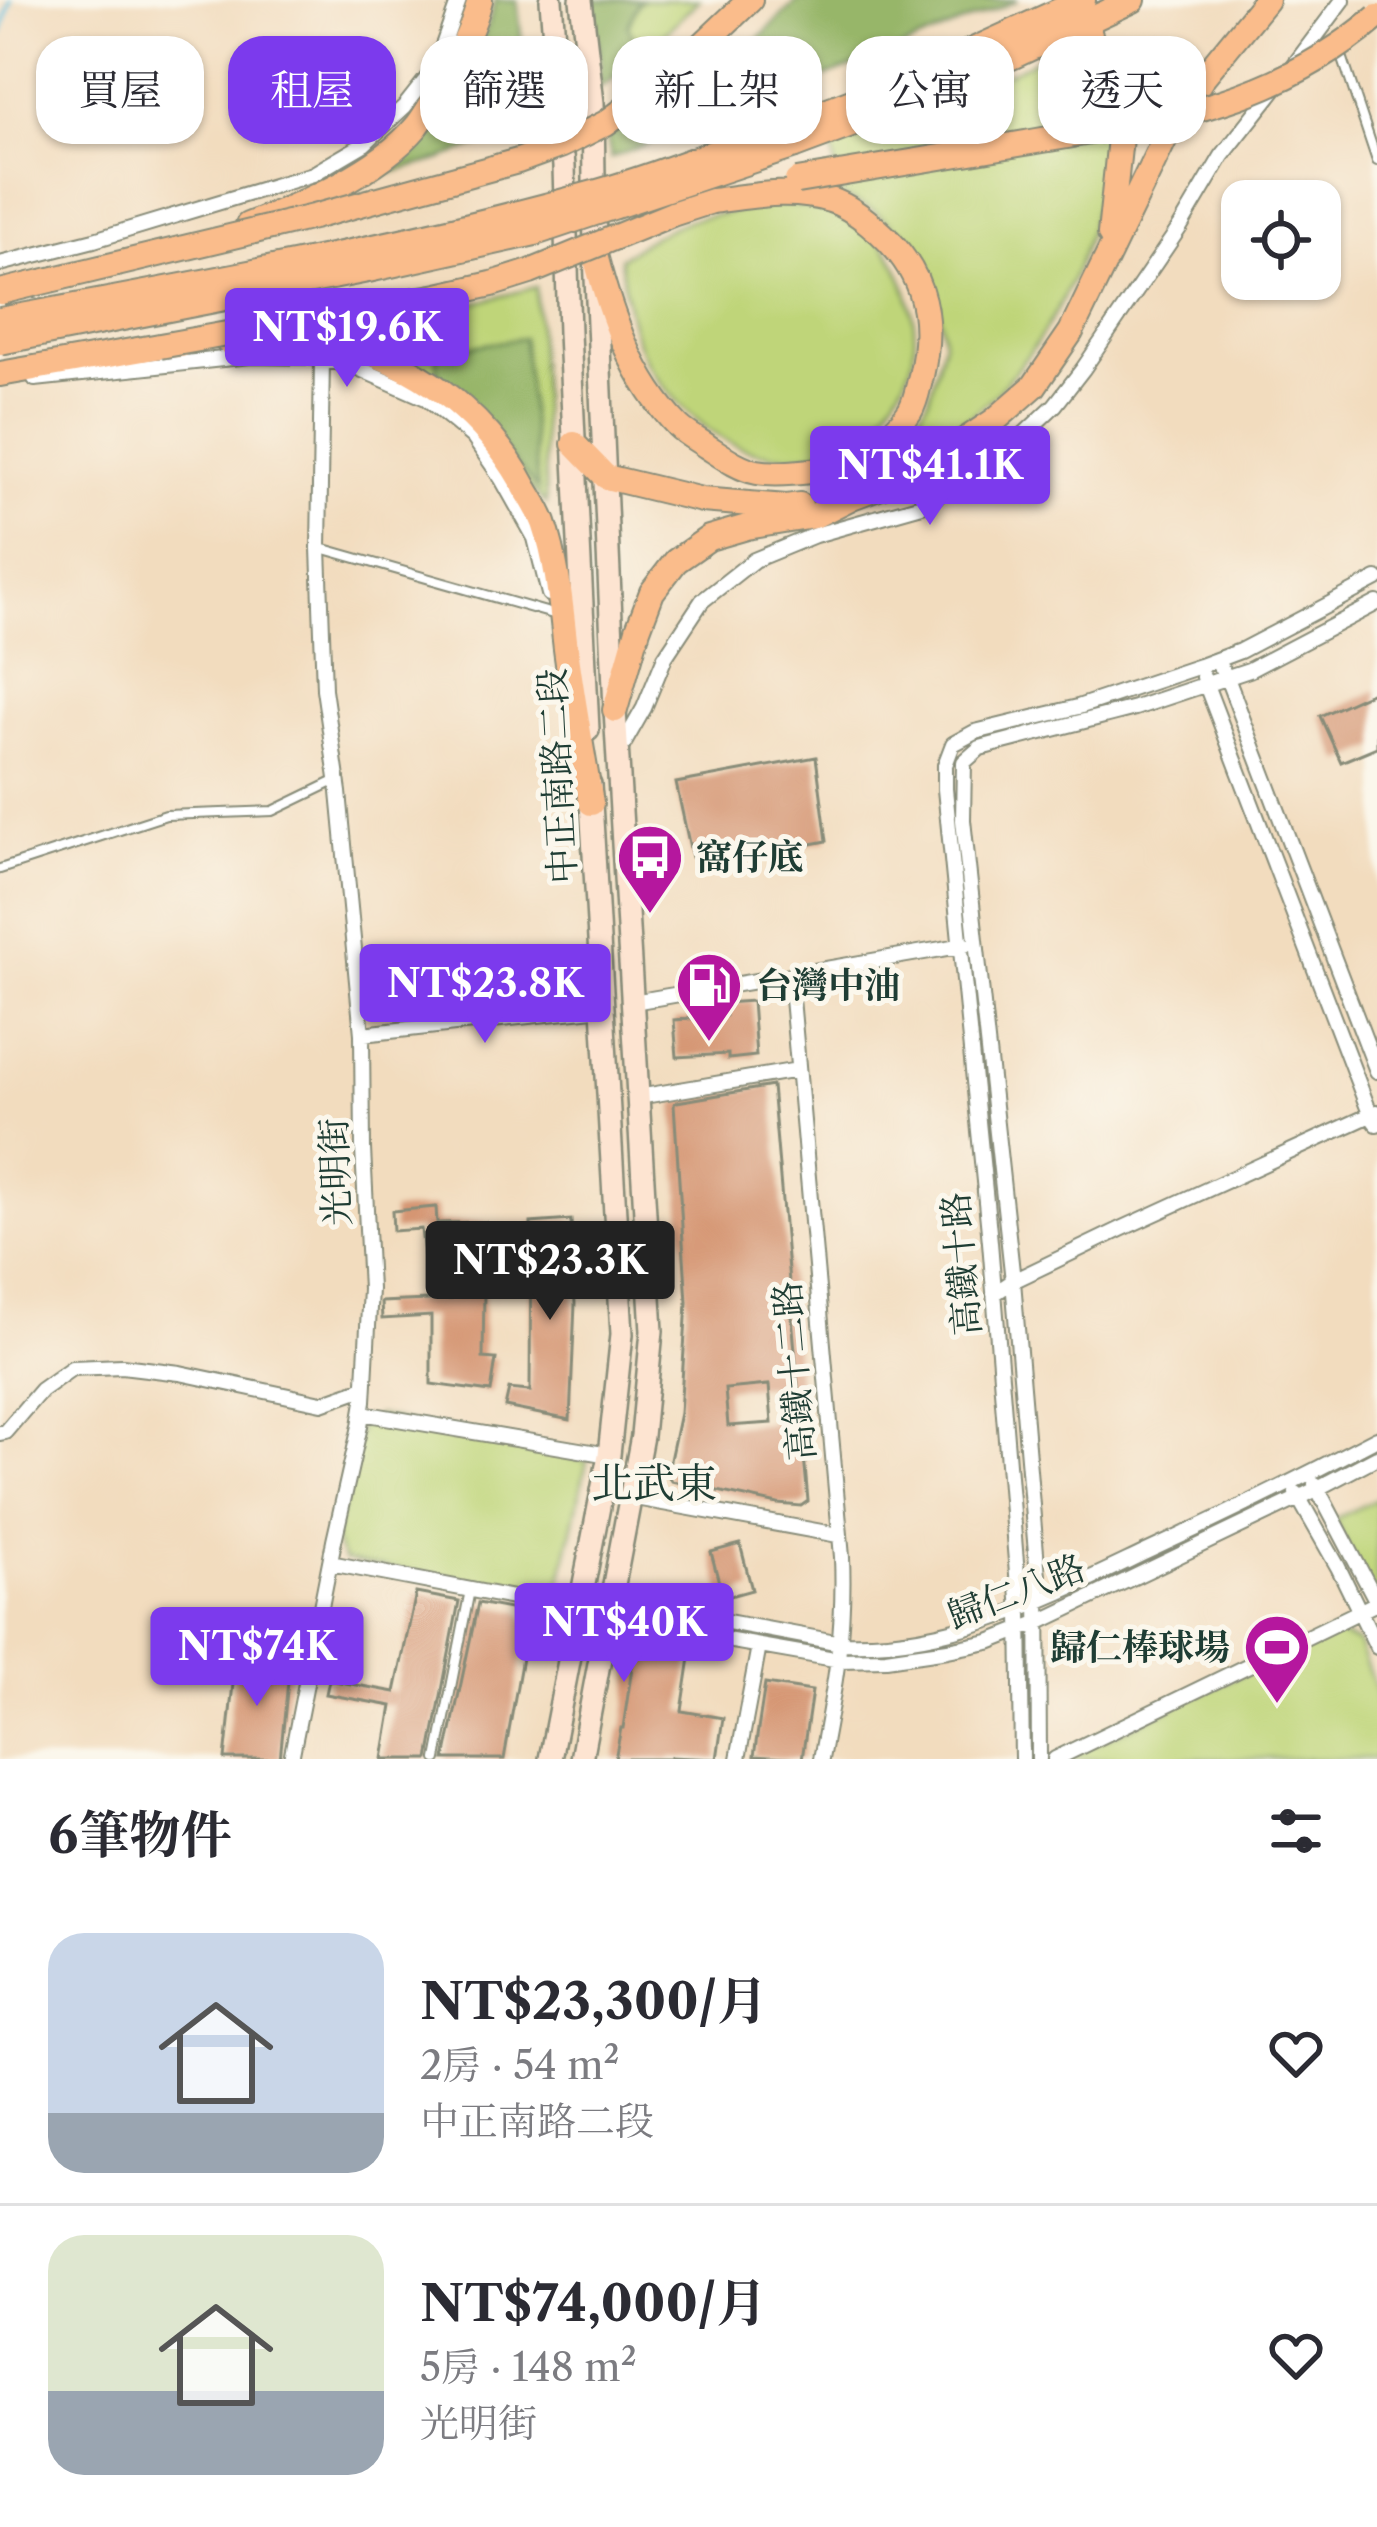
<!DOCTYPE html>
<html lang="zh-TW">
<head>
<meta charset="utf-8">
<style>
  :root { --surface:#fff; --page:#f2f2f3; --text:#2b2b33; --muted:#7c7c81; --line:#e1e1e2; --accent:#7c3aed }
  body { margin:0; font-family:"Libre Caslon Text","Noto Serif TC",serif; background:var(--page); color:var(--text); height:100vh; display:flex; flex-direction:column; font-size:45px; white-space:nowrap }
  * { box-sizing:border-box; margin:0 }
  p { font-size:39px; color:var(--muted) }
  .icon { flex:none; width:66px; height:66px; fill:none; stroke:currentColor; stroke-width:2; stroke-linecap:round; stroke-linejoin:round }
  .map { position:relative; height:1759px; overflow:hidden }
  .drawer { display:flex; flex-direction:column; background:var(--surface); flex:1 }
  .drawer>* { flex:none }
  .banner { position:absolute; left:36px; top:36px; width:1305px; height:108px; display:flex; gap:24px }
  .buttons { position:absolute; left:1221px; top:180px; display:grid; gap:24px }
  .buttons a { display:grid; place-items:center; width:120px; height:120px; border-radius:24px; background:var(--surface); box-shadow:0 3px 9px #0004; font-size:60px }
  .price { position:absolute; translate:-50% -102px; padding:0 27px; border-radius:12px; background:var(--accent); color:#fff; font-size:39px; line-height:78px; filter:drop-shadow(0 3px 6px #0008) }
  .price::after { content:''; position:absolute; left:50%; top:72px; width:36px; height:27px; margin-left:-18px; background:inherit; clip-path:polygon(0 0,100% 0,50% 100%) }
  .price.on { background:#222; color:#fff }
  ul { padding:0; list-style:none }
  li { display:flex; align-items:center; gap:36px; height:300px; padding:0 48px }
  li+li { border-top:3px solid var(--line) }
  li span { display:grid; place-items:center; flex:none; width:336px; height:240px; border-radius:36px; color:#555 }
  li>.icon { margin-inline-start:auto }
  span .icon { width:144px; height:144px; fill:#fffc; stroke-width:1 }
  li b { font-size:51px }
  h2 { display:flex; justify-content:space-between; align-items:center; height:144px; padding:0 48px; font-size:51px }
  .pill { padding:0 42px; border-radius:36px; background:var(--surface); box-shadow:0 3px 9px #0004; font-size:42px; line-height:108px }
  .pill.on { background:var(--accent); color:#fff }
  .map>svg:first-child { display:block }
  .green { fill:#bfd579; stroke:#6f8956; stroke-width:3 }
  .forest { fill:#97b669; stroke:#5b7a4e; stroke-width:3 }
  .lines { fill:none; stroke-linecap:round; stroke-linejoin:round }
  .stream { stroke:#5dbedb; stroke-width:4.5 }
  .building { fill:#d59673; fill-rule:evenodd }
  .lane-casing { stroke:#888c79; stroke-width:12 }
  .street-casing { stroke:#888c79; stroke-width:18 }
  .secondary-casing { stroke:#888c79; stroke-width:26 }
  .highway-casing { stroke:#888c79; stroke-width:28 }
  .lane { stroke:#fff; stroke-width:8 }
  .street { stroke:#fff; stroke-width:14 }
  .secondary { stroke:#fde4d1; stroke-width:21 }
  .highway { stroke:#fabc8b; stroke-width:24 }
  .highway-bridge-casing { stroke:#888c79; stroke-width:28; stroke-linecap:butt }
  .highway-bridge { stroke:#fabc8b; stroke-width:24 }
  .labels { text-anchor:middle; dominant-baseline:central; stroke-width:10; stroke-linejoin:round; paint-order:stroke }
  .street-label { font-size:36px; fill:#1f3d34; stroke:#fbf7ec }
  .poi-label { font-size:36px; font-weight:bold; fill:#1f3d34; stroke:#fbf7ec; text-anchor:start }
  .quarter-label { font-size:42px; fill:#1f3d34; stroke:#fbf7ec }
</style>
</head>
<body>
<div class="map">
<svg width="1377" height="1759" viewBox="0 0 1377 1759">
  <rect width="100%" height="100%" fill="#fbf7ec"/>
  <filter id="ink" filterUnits="userSpaceOnUse"><feTurbulence type="fractalNoise" baseFrequency=".00833" numOctaves="2"/><feDisplacementMap in="SourceGraphic" scale="24" xChannelSelector="R" yChannelSelector="G"/><feConvolveMatrix kernelMatrix="1 2 1 2 8 2 1 2 1" color-interpolation-filters="sRGB"/></filter>
  <filter id="wash" filterUnits="userSpaceOnUse"><feTurbulence type="fractalNoise" baseFrequency=".004" numOctaves="4" result="noise"/><feDisplacementMap in="SourceGraphic" scale="48" xChannelSelector="R" yChannelSelector="G"/><feGaussianBlur stdDeviation="2.7" result="paint"/><feColorMatrix in="noise" values="0 0 0 0 0 0 0 0 0 0 0 0 0 0 0 0 0 1.4 0 .05"/><feComposite in="paint" operator="in"/></filter>
  <g filter="url(#wash)">
    <rect width="100%" height="100%" fill="#f2dcbe"/>
    <!-- green -->
    <path class="green" d="M593,0h106l-56,54 -44,35 2,-25z
      M1079,39c8,23 19,46 24,70 4,20 1,44 -2,64 -12,90 -52,171 -119,233 -27,24 -62,41 -94,57l-5,-10 22,-13 24,-42 15,-57 -9,-54 -19,-43 -41,-33 -35,-16 -8,-49 113,-43z
      M775,204c28,2 72,8 95,27 33,29 53,91 41,134 -4,13 -15,29 -22,40 -5,7 -11,16 -17,22 -39,32 -102,37 -147,13 -23,-12 -65,-53 -78,-77 -17,-31 -22,-70 -27,-105l35,-23 34,-15z
      M536,287l10,217 -159,-157 -64,-20 137,-20z
      M377,1415l210,46 -29,133 -214,-33 -10,-20 26,-115z
      M1377,1499v109l-43,-89z
      M1332,1632l26,11 19,51v65h-314z"/>
    <!-- forest -->
    <path class="forest" d="M495,0h22l5,43 5,84 -85,32 -79,21c13,-8 27,-16 40,-26 45,-37 79,-97 92,-154z
      M593,0h51l-6,3 -10,23 15,28 -44,35 2,-25z
      M798,0h220l-135,56 -114,41 -83,16 -37,31 -38,14 -4,-21 53,-35 27,-22 20,10z
      M523,338l15,152 -100,-116 -2,-22z"/>
    <g class="lines">
      <!-- stream -->
      <path class="stream" d="M0,38l11,-38"/>
    </g>
    <g id="blocks">
      <!-- building -->
      <path class="building" d="M1377,690v57l-36,15 -21,-46z
        M816,757l11,84 -112,21 -1,-9 -22,4 -16,-74z
        M752,1001l4,55 -28,3v-5l-51,3 -3,-37 51,-4 -1,-13z
        M772,1086l36,415 -7,5 -23,-2 -107,-23 -4,-7 13,-61 7,-111 -13,-198 3,-2zM769,1385l3,38 -44,3 -3,-37z
        M436,1207l1,16 48,-1 -2,136 13,1 -5,33 -60,-8v-68l-49,3 -1,-17 70,-3 -1,-48 -26,3 -3,-25 -28,2 -1,-20z
        M571,1220l4,84 -5,116 -65,-13 4,-18 21,2 1,-168z
        M740,1544l12,46 -29,8 -12,-46z
        M416,1593l43,8 -30,158h-46l9,-53 -66,-12 3,-14 66,12z
        M478,1603l42,8 8,13 -24,135h-59z
        M636,1641l55,10 -9,60 41,7 -6,41 -46,-2v2h-56l6,-31h2z
        M236,1656l54,6 -10,97h-55z
        M765,1684l47,7 -10,68 -48,-3z"/>
    </g>
  </g>
  <g filter="url(#ink)">
    <use href="#blocks" fill-opacity="0" stroke="#888c79" stroke-width="3"/>
    <g class="lines">
      <defs>
        <path id="lane" d="M1341,53l36,108
          M321,548l232,66
          M0,869l166,-54 107,-4 64,-31
          M437,1759l33,-169"/>
        <path id="street" d="M1292,68l51,-68
          M0,264l94,-24 219,-66 51,-30 41,-38 30,-38 24,-68
          M35,379l216,-23 57,1 43,8 75,33 47,39 29,42 33,59 14,56
          M1216,660l11,18 150,393
          M1203,677l168,439 6,8
          M619,752l25,-44 21,-51 37,-56 52,-41 61,-25 107,-30 80,-50 53,-50 28,-36 97,-142 42,-71 56,-71
          M790,976l52,581c3,74 -7,129 -21,202
          M633,1002l332,-57
          M362,1034l241,-26
          M638,1097l160,-27
          M994,1294l19,-13 108,-52 256,-117
          M362,1413l247,42
          M0,1433l5,-1 36,-42 31,-22 50,-2 58,7 142,30 42,-15
          M1315,1484l62,118
          M1296,1493l42,74 39,80
          M630,1497l208,38
          M330,1563l225,43
          M582,1595l259,48c111,5 208,-45 305,-91 78,-36 155,-74 231,-114
          M578,1614l262,46 46,-1 62,-9 41,-8 51,-20 259,-124 78,-41
          M291,1759l43,-218 26,-115 4,-25 6,-112 -7,-140 -1,-115 -23,-242 -15,-103 -5,-141 3,-187
          M738,1759l21,-113
          M1022,1759l-2,-148 -30,-369 -45,-453v-24l8,-21 22,-12 103,-25 122,-41 40,-15 137,-72
          M1039,1759l-1,-183 -25,-295 -50,-461 1,-58 16,-14 155,-40 114,-38 128,-67
          M1055,1759l322,-156"/>
        <path id="secondary" d="M551,0l13,167 5,166 19,397
          M581,0l12,103 2,152 20,455 37,621 -10,105 -61,323
          M550,1759l59,-304 13,-121 -32,-549"/>
        <path id="highway" d="M1087,28l23,58 10,52 -10,96
          M673,73l77,-73
          M791,124l123,-47 169,-77
          M795,146l129,-48 209,-98
          M248,225c54,-21 131,-53 169,-99 13,-17 24,-38 34,-57 12,-23 23,-44 29,-69
          M595,255c16,61 38,125 83,171 8,8 20,14 30,21 14,9 32,22 49,25 17,3 37,1 54,-1 34,-3 81,-32 99,-60 6,-10 8,-24 11,-35 15,-64 0,-112 -52,-153 -11,-9 -25,-19 -39,-23 -38,-12 -79,-4 -118,1
          M228,342c47,-2 100,-4 145,12 67,25 121,74 154,137 6,10 13,21 17,32 14,41 17,84 22,126 7,52 16,103 25,154
          M0,374l160,-28 21,-1
          M574,444l32,33 96,23 84,7 14,-2
          M615,710l23,-81 14,-37 24,-31 33,-23 38,-11 67,-11 38,-19 64,-24 78,-52 40,-35 37,-54 94,-194 38,-61 63,-77"/>
      </defs>
      <!-- lane casing -->
      <use href="#lane" class="lane-casing"/>
      <!-- street casing -->
      <use href="#street" class="street-casing"/>
      <!-- secondary casing -->
      <use href="#secondary" class="secondary-casing"/>
      <!-- highway casing -->
      <use href="#highway" class="highway-casing"/>
      <!-- lane -->
      <use href="#lane" class="lane"/>
      <!-- street -->
      <use href="#street" class="street"/>
      <!-- secondary -->
      <use href="#secondary" class="secondary"/>
      <!-- highway -->
      <use href="#highway" class="highway"/>
      <defs>
        <path id="highway-bridge" d="M797,181c76,-13 152,-26 228,-38 131,-22 247,-36 352,-126
          M0,292l313,-75 205,-56 44,-16 44,-22 67,-50
          M0,320c201,-37 404,-74 601,-129 64,-18 127,-45 190,-67
          M0,342l368,-72 167,-37 260,-87
          M160,346l278,-50 54,-12 38,-12 142,-58 40,-13"/>
      </defs>
      <!-- highway-bridge casing -->
      <use href="#highway-bridge" class="highway-bridge-casing"/>
      <!-- highway-bridge -->
      <use href="#highway-bridge" class="highway-bridge"/>
    </g>
  </g>
  <!-- icons -->
  <defs>
    <symbol id="bus-pin" viewBox="-11 -11 22 30"><path d="M0 17L-7.5 6A9.5 9.5 0 1 1 7.5 6Z" fill="#b5179e" stroke="#fbf7ec"/><path d="M-5-6H5V4H4V6H2V4H-2V6H-4V4H-5ZM-3.5-4V0h7V-4ZM-3.5 1.2v1.5H-2V1.2ZM2 1.2v1.5H3.5V1.2Z" fill="#fff"/></symbol>
    <symbol id="fuel-pin" viewBox="-11 -11 22 30"><path d="M0 17L-7.5 6A9.5 9.5 0 1 1 7.5 6Z" fill="#b5179e" stroke="#fbf7ec"/><path d="M-5.5-6h7V0h2V4h1.3V-2.5L3-4.5l.8-.8L6-3V5H2.5V1h-1V6h-7ZM-4.2-4.7v3.2H.2V-4.7Z" fill="#fff"/></symbol>
    <symbol id="stadium-pin" viewBox="-11 -11 22 30"><path d="M0 17L-7.5 6A9.5 9.5 0 1 1 7.5 6Z" fill="#b5179e" stroke="#fbf7ec"/><path d="M0-5a6.5 5 0 1 0 0 10a6.5 5 0 1 0 0-10ZM-3.5-1.8h7v3.6h-7Z" fill="#fff"/></symbol>
  </defs>
  <g fill-rule="evenodd">
    <use href="#bus-pin" x="612" y="819" width="76" height="104"/>
    <use href="#fuel-pin" x="671" y="947" width="76" height="104"/>
    <use href="#stadium-pin" x="1239" y="1609" width="76" height="104"/>
  </g>
  <g class="labels">
    <!-- street labels -->
    <g class="street-label">
      <text transform="translate(557 776) rotate(-93)">中正南路二段</text>
      <text transform="translate(335 1172) rotate(-92)">光明街</text>
      <text transform="translate(961 1264) rotate(-95)">高鐵十路</text>
      <text transform="translate(794 1371) rotate(-95)">高鐵十二路</text>
      <text transform="translate(1016 1591) rotate(-21)">歸仁八路</text>
    </g>
    <!-- poi labels -->
    <g class="poi-label">
      <text x="696" y="857">窩仔底</text>
      <text x="756" y="985">台灣中油</text>
      <text x="1230" y="1647" text-anchor="end">歸仁棒球場</text>
    </g>
    <!-- quarter labels -->
    <g class="quarter-label">
      <text x="654" y="1483">北武東</text>
    </g>
  </g>
</svg>
<div class="buttons">
<a><svg class="icon" aria-label="locate" viewBox="0 0 24 24"><circle cx="12" cy="12" r="6"/><path d="M12 2v4M12 18v4M2 12h4M18 12h4"/></svg></a>
</div>
<b class="price" style="left:347px;top:390px">NT$19.6K</b>
<b class="price" style="left:930px;top:528px">NT$41.1K</b>
<b class="price" style="left:485px;top:1046px">NT$23.8K</b>
<b class="price on" style="left:550px;top:1323px">NT$23.3K</b>
<b class="price" style="left:624px;top:1685px">NT$40K</b>
<b class="price" style="left:257px;top:1709px">NT$74K</b>
<div class="banner">
<a class="pill">買屋</a>
<a class="pill on">租屋</a>
<a class="pill">篩選</a>
<a class="pill">新上架</a>
<a class="pill">公寓</a>
<a class="pill">透天</a>
</div>
</div>
<section class="drawer">
<h2>6筆物件<svg class="icon" aria-label="filters" viewBox="0 0 24 24"><path d="M4 7h16M4 17h16"/><circle cx="9" cy="7" r="2"/><circle cx="15" cy="17" r="2"/></svg></h2>
<ul>
<li><span style="background:linear-gradient(#c9d6e8 75%,#9aa5b1 0)"><svg class="icon" aria-label="home" viewBox="0 0 24 24"><path d="M3 11l9-7 9 7M6 9v11h12V9"/></svg></span><div><b>NT$23,300/月</b><p>2房 · 54 m²</p><p>中正南路二段</p></div><svg class="icon" aria-label="heart" viewBox="0 0 24 24"><path d="M12 20l-8-8c-3-5 5-10 8-4 3-6 11-1 8 4z"/></svg></li>
<li><span style="background:linear-gradient(#dfe7d0 65%,#9aa5b1 0)"><svg class="icon" aria-label="home" viewBox="0 0 24 24"><path d="M3 11l9-7 9 7M6 9v11h12V9"/></svg></span><div><b>NT$74,000/月</b><p>5房 · 148 m²</p><p>光明街</p></div><svg class="icon" aria-label="heart" viewBox="0 0 24 24"><path d="M12 20l-8-8c-3-5 5-10 8-4 3-6 11-1 8 4z"/></svg></li>
</ul>
</section>
</body>
</html>
